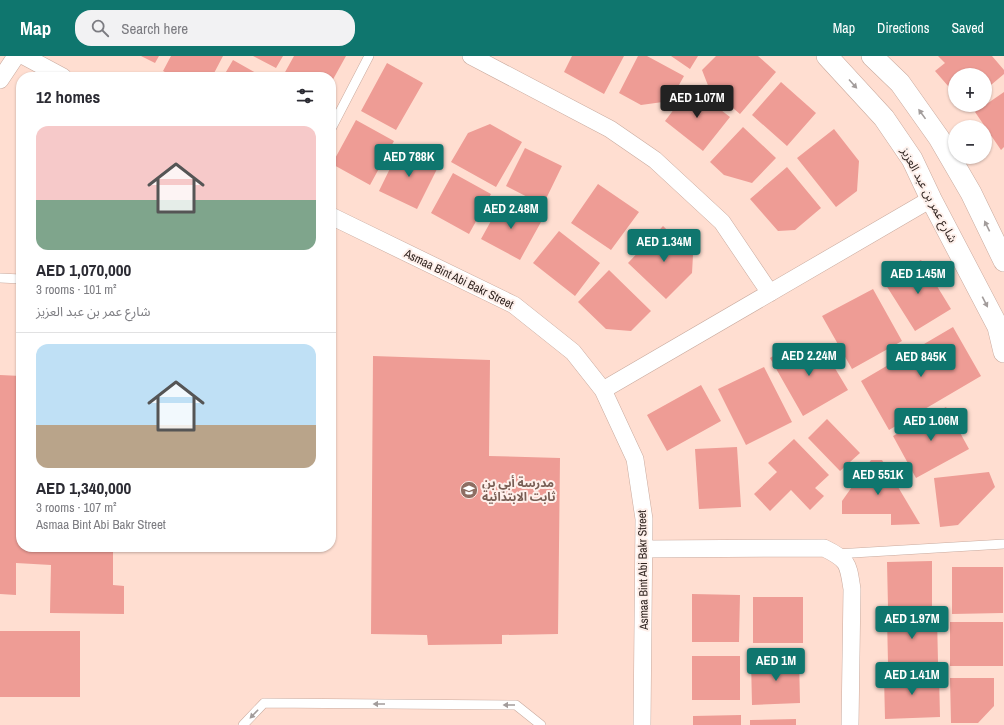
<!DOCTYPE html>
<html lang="en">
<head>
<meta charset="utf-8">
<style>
  :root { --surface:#fff; --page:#f2f2f3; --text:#2b2b33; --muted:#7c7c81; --line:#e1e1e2; --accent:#0f766e }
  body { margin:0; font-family:"Archivo Narrow","Noto Sans Arabic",sans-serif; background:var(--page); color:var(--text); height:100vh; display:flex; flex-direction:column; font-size:15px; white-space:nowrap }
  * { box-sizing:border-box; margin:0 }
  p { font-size:13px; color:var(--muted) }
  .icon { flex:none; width:22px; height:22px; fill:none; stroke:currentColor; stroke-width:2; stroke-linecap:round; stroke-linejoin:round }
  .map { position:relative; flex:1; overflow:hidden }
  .sheet { position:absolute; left:16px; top:16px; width:320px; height:480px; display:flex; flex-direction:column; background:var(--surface); border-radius:16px; box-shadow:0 1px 3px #0004 }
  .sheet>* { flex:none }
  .tools { position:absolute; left:948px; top:12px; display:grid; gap:8px }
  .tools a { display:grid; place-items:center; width:44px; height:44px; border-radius:50%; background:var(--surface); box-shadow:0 1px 3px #0004; font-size:20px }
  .price { position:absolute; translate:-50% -34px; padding:0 9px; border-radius:4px; background:var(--accent); color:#fff; font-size:13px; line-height:26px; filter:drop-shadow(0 1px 2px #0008) }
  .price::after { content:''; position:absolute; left:50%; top:24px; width:12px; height:9px; margin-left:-6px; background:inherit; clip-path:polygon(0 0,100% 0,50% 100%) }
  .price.active { background:#222; color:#fff }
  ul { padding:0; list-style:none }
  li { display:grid; align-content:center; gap:8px; height:212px; padding:0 20px }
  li+li { border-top:1px solid var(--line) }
  li span { display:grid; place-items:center; height:124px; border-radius:12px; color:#555 }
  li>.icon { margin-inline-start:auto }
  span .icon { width:72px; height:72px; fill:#fffc; stroke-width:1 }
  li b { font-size:17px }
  h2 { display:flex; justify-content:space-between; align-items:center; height:48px; padding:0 20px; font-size:17px }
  header { display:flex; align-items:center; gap:24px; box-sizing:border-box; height:56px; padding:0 20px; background:var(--accent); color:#fff }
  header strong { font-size:19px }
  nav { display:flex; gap:22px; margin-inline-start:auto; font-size:14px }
  .search { width:280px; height:36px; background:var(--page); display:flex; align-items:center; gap:10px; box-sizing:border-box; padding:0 14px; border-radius:16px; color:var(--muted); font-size:15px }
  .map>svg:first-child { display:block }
  .building { fill:#ee9c95 }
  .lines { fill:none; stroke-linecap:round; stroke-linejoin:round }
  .service-casing { stroke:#c9aa9e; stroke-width:10 }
  .minor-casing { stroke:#c9aa9e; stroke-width:18 }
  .tertiary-casing { stroke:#c9aa9e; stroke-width:22 }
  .service { stroke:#fff; stroke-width:9 }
  .minor { stroke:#fff; stroke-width:17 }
  .tertiary { stroke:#fff; stroke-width:21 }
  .oneway { fill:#a29c9b }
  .labels { text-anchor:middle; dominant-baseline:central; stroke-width:4; stroke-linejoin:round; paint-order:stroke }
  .street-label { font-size:12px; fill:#302420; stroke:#fef0eb }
  .education-label { font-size:12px; font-weight:bold; fill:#785e54; stroke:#fef0eb; text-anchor:start }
</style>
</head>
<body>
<header>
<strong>Map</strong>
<div class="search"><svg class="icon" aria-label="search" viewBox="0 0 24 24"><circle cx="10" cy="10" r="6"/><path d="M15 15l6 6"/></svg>Search here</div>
<nav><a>Map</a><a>Directions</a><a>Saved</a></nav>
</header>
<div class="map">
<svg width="1004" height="669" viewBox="0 0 1004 669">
  <rect width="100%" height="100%" fill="#ffded1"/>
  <!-- building -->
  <path class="building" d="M141,0h18l-4,7z
    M171,0h52l-11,21h-38l-11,-6z
    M253,0h30l-7,12z
    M294,0h52l-15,27v-6h-40l-7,-3z
    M572,0h52l-20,38 -40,-22z
    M638,0h9l37,20 -14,25 -29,4 -22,-12z
    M671,0h27l-8,13z
    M716,0h42l18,16 -36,42 -31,-26 -7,-18z
    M938,0h54l12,14v4l-19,16v-15h-30v19l-20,-23 10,-8z
    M233,4l30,17h-40z
    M387,7l36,20 -27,47 -35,-19z
    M781,26l35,31 -29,33 -35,-31z
    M691,31l39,30 -27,34 -38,-30z
    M1004,36v55l-3,3 -26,-38z
    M356,64l38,21 -24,44 -38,-21z
    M490,68l32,18 -26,45 -45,-25 17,-29z
    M743,71l33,31 -24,25 -28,-8 -14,-13z
    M834,73l25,32 -2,30 -21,16 -39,-49z
    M401,90l38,19 -22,44 -38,-18z
    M525,92l37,18 -19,39 -37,-19z
    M787,111l34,41 -26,22 -17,1 -28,-32z
    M453,117l38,21 -22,40 -38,-21z
    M598,128l41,28 -28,38 -40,-27z
    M502,145l39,21 -21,38 -39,-21z
    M663,170l30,29 -1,18 -26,26 -38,-36z
    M559,175l41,32 -25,33 -42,-33z
    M921,204l30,49 -36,22 -31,-49z
    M609,214l42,41 -20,20 -25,-2 -28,-27z
    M873,233l29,52 -50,28 -30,-53z
    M953,271l28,49 -92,54 -28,-49z
    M821,289l27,45 -45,26 -33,-58 13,-8z
    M373,300l117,4 -1,96 71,2 -2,176 -56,1v9l-74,1 -1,-10 -56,-1z
    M764,311l28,55 -46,23 -28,-56z
    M0,319l21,1v171h92v38l11,1v28l-74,-1 1,-48 -35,-2v32l-16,-1z
    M701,329l20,36 -54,30 -20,-36z
    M946,351l23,42 -53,29 -23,-42z
    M827,363l33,34 -20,18 -32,-33z
    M794,383l35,36 -14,13 9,8 -14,14 -19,-20 -21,21 -16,-17 23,-22 -9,-9z
    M737,391l4,60 -42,2 -4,-60z
    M871,404h11l38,64 -29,1v-11h-49v-13z
    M989,416l6,15 -37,38 -18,2 -6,-49z
    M932,505v45l-44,1 -1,-45z
    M952,511h51v46l-51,1z
    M692,538l48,1 -1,47h-47z
    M753,541h50v46h-50z
    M937,561l1,45 -50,1 -1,-45z
    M950,566h53v44h-53z
    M0,575h80v66h-80z
    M692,600h48v44h-48z
    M799,602l1,45 -48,2 -1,-45z
    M939,618l1,43 -55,2 -1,-43z
    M950,622h44v28l-16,17h-27z
    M741,659v10h-48v-9z
    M796,663v6h-46v-5z"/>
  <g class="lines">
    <defs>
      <path id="service" d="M331,73l38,-73
        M0,222l21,1
        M836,498l168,-10
        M243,669l21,-22 252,2 25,20"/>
      <path id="minor" d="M24,0l39,21
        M471,0l139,73 45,31 67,62 48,71
        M0,24l16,-24
        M331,160l183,89 59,47 30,38 32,69 9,60 -2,206
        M603,334l328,-191
        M644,493l180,-1c25,12 24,16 28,41l-2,136"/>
      <path id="tertiary" d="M827,0l57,62 28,41 19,40 67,128 6,25
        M872,0l28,27 39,55 32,55 33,68"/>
    </defs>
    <!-- service casing -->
    <use href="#service" class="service-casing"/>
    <!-- minor casing -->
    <use href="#minor" class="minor-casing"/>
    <!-- tertiary casing -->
    <use href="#tertiary" class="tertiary-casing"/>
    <!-- service -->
    <use href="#service" class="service"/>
    <!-- minor -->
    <use href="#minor" class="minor"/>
    <!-- tertiary -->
    <use href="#tertiary" class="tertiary"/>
  </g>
  <!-- one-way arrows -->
  <defs><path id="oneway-solid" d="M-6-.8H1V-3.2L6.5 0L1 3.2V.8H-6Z"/></defs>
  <g class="oneway">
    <use href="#oneway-solid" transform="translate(853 28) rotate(48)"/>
    <use href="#oneway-solid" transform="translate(922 58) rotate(-126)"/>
    <use href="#oneway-solid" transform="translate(987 170) rotate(-116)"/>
    <use href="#oneway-solid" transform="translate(985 246) rotate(63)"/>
    <use href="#oneway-solid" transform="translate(379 648) rotate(-180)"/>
    <use href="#oneway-solid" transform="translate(509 649) rotate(-180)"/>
    <use href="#oneway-solid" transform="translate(254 658) rotate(134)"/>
  </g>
  <!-- icons -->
  <defs>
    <symbol id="school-disc" viewBox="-11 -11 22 22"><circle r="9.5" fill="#8d6e63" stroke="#fef0eb"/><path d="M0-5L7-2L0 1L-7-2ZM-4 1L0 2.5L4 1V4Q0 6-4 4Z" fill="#fff"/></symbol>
  </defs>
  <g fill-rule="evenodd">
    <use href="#school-disc" x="459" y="424" width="20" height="20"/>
  </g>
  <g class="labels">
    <!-- street labels -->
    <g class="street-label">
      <text transform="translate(929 139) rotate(62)">شارع عمر بن عبد العزيز</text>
      <text transform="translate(459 223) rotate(26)">Asmaa Bint Abi Bakr Street</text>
      <text transform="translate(643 514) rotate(-91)">Asmaa Bint Abi Bakr Street</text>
    </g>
    <!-- education labels -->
    <g class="education-label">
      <text x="482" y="427">مدرسة أبي بن<tspan x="482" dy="14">ثابت الابتدائية</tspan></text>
    </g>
  </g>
</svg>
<div class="tools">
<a>+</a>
<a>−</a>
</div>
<b class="price active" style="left:697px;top:63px">AED 1.07M</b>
<b class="price" style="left:409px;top:122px">AED 788K</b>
<b class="price" style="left:511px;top:174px">AED 2.48M</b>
<b class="price" style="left:664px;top:207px">AED 1.34M</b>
<b class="price" style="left:918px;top:239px">AED 1.45M</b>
<b class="price" style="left:809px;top:321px">AED 2.24M</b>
<b class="price" style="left:921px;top:322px">AED 845K</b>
<b class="price" style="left:931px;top:386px">AED 1.06M</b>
<b class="price" style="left:878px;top:440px">AED 551K</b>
<b class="price" style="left:912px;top:584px">AED 1.97M</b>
<b class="price" style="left:776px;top:626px">AED 1M</b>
<b class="price" style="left:912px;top:640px">AED 1.41M</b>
<section class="sheet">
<h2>12 homes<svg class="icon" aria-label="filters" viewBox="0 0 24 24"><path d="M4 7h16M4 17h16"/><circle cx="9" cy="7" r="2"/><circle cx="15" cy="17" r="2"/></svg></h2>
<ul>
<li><span style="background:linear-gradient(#f6c9c9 60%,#7fa58c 0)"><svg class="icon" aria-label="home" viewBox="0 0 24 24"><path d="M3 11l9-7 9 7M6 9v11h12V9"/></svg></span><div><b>AED 1,070,000</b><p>3 rooms · 101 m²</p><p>شارع عمر بن عبد العزيز</p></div></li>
<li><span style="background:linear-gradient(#bfe0f5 65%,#b9a48a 0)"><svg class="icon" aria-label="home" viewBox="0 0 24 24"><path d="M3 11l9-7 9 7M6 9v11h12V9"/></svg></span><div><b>AED 1,340,000</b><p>3 rooms · 107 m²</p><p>Asmaa Bint Abi Bakr Street</p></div></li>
</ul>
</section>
</div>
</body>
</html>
